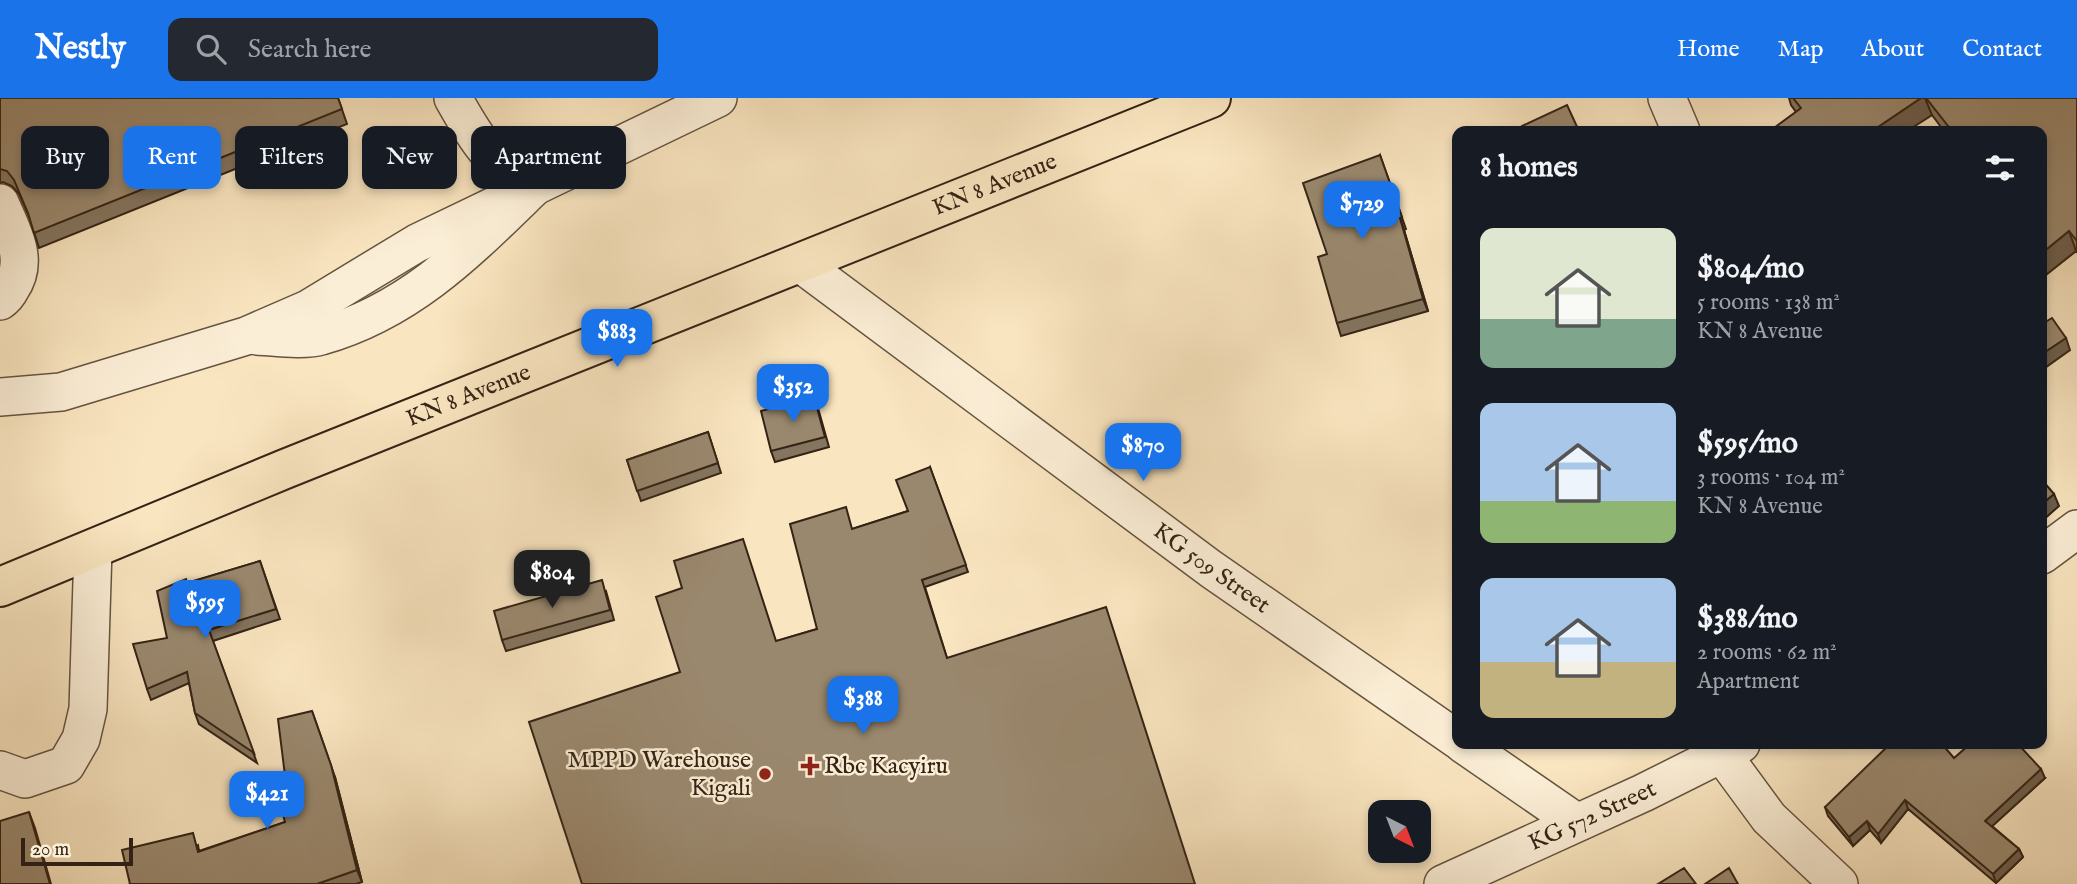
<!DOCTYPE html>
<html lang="en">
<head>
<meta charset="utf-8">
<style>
  :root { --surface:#171b24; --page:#242831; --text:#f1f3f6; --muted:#9ea1a6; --accent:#1a73e8 }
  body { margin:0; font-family:"IM FELL English",serif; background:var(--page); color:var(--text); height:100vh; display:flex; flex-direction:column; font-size:26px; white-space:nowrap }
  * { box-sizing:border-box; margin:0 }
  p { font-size:23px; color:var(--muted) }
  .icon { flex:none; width:38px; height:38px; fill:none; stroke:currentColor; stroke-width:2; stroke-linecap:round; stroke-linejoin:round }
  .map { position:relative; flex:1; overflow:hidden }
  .sheet { position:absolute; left:1452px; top:28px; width:595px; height:623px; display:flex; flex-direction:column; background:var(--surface); border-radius:14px; box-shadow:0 4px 10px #0003 }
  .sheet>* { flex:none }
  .banner { position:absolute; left:21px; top:28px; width:665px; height:63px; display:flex; gap:14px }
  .needle { width:46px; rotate:138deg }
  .controls { position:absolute; left:1368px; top:702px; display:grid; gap:14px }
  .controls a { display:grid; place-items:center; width:63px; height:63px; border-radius:14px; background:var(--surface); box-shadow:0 4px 10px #0003; font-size:35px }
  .scale { position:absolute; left:21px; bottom:18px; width:112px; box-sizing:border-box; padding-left:7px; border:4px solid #342315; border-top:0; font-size:19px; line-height:24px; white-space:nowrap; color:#342315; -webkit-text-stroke:5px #fbeed6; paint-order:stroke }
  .price { position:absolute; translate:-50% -60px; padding:0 16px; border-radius:14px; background:var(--accent); color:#fff; font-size:23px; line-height:46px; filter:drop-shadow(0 2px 4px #0008) }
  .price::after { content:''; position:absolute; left:50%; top:42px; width:21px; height:16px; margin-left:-10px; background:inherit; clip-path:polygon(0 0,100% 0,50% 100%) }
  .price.active { background:#222; color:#fff }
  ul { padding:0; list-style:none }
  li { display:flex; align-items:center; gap:21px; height:175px; padding:0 28px }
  li span { display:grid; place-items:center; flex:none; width:196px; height:140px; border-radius:14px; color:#555 }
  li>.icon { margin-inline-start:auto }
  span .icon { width:84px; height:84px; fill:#fffc; stroke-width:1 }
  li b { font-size:30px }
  h2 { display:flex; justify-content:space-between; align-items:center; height:84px; padding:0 28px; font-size:30px }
  .chip { padding:0 24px; border-radius:14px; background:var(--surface); box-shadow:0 4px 10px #0003; font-size:24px; line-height:63px }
  .chip.active { background:var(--accent); color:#fff }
  header { display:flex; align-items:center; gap:42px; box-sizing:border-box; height:98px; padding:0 35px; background:var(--accent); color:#fff }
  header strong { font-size:33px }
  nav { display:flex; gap:38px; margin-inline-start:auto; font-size:24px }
  .search { width:490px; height:63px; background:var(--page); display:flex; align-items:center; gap:18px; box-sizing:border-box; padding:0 24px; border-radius:14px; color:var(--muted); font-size:26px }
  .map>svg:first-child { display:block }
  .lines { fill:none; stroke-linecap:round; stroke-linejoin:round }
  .minor-casing { stroke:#655440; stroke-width:40 }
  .major-casing { stroke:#342315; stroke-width:42 }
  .minor { stroke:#fbeed6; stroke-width:37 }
  .major { stroke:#f9e5c0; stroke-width:38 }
  .wall { fill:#84755f; stroke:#342315; stroke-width:2 }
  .shaded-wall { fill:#6c5f4d; stroke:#342315; stroke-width:2 }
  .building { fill:#9a886e; stroke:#342315; stroke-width:2 }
  .poi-dot { fill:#8f2418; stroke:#fbeed6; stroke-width:2.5 }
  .labels { text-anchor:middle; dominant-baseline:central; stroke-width:5; stroke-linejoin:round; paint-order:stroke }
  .street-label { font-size:24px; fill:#342315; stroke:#fbeed6 }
  .poi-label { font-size:24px; fill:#342315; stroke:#fbeed6; text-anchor:end }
</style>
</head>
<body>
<header>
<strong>Nestly</strong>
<div class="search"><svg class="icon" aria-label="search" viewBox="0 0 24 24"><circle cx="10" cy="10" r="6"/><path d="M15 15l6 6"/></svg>Search here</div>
<nav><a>Home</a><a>Map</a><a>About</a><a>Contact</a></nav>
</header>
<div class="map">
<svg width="2077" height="786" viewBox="0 0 2077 786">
  <rect width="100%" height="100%" fill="#f9e5c0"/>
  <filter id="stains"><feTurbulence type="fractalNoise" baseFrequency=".00286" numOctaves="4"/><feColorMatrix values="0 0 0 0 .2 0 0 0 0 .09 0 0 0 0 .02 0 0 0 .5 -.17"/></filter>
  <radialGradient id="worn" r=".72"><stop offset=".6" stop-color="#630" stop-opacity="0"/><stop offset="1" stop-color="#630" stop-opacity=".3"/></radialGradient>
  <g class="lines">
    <defs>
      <g id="minor">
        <path d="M1667,0l14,33"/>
        <path d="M0,105c12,28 30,57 11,85 -3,6 -5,9 -11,13"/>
        <path id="s1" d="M801,166l410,305 247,171"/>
        <path d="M257,238c18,1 48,5 64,0 89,-25 148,-86 212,-148 -43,-26 -56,-47 -80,-90"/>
        <path d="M0,299l61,-5 185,-56 62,-27 109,-66 301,-145"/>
        <path d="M2042,457l35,-26"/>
        <path d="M1463,646l113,78"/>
        <path d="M1722,656l47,64 70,66"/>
        <path d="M0,672l25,9 41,-14 15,-26 7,-30 5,-160"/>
        <path id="s2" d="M1443,786l200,-91 98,-49"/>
      </g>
      <g id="major">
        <path id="s3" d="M0,489l285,-118 926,-371"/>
      </g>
    </defs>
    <!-- minor casing -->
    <use href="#minor" class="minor-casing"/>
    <!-- major casing -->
    <use href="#major" class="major-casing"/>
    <!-- minor -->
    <use href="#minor" class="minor"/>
    <!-- major -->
    <use href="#major" class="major"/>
  </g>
  <!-- wall -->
  <path class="wall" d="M0,0h338l9,26 -308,124 -9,-29 -11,-25 -7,-8 -9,-4 -3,1z
    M1789,0h288v154l-1,-1 -34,27v-147h-98l-12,-16 -136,-3 -5,-7z
    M1380,57l26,74 -2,1 24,81 -87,25 -4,-13 -10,-69z
    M818,310l11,39 -54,15 -4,-11z
    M708,334l13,41 -80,28 -14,-41z
    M930,369l38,105 -43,15 22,71 248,226 -418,-243 40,-12 35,-100 56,-18z
    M260,463l20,58 -67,22 44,122 -58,-39 -4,-11 -6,-30 -38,17 -4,-11 20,-51 20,-55z
    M606,493l8,29 -108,31 -4,-11z
    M1954,660l91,20 -53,48 27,23 4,8 -27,26 -88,-74 -27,34 -11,-13 -17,16 -25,-30 -3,-9z
    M335,679l27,105 -6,2h-226l68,-39 1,6 86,-29 4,-14z"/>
  <!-- shaded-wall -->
  <path class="shaded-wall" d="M1921,0h4l7,17 -25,16h-35z
    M1400,120l4,12 24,81 -5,-12z
    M2069,133l7,20 -34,27v-25z
    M2066,240l4,12 -28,20v-16z
    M2054,396l5,12 -17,15v-17z
    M312,613l23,66 27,105 -5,-12z
    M2041,671l4,9 -57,52 -3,-9z
    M1905,702l3,9 -27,34 -3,-9z
    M29,714l6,16 16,56h-1z
    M1867,723l3,9 -17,16 -4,-9z
    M2019,751l4,8 -27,26 -3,-9z"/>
  <!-- building -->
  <path class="building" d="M0,0h338l4,11 -308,124 -6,-20 -14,-33 -7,-9 -7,-2z
    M1793,0h128l-49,33h-102l31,-23z
    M1926,0h151v143l-8,-10 -27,22v-122h-90z
    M1567,7l12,26h-55l-2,-5z
    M1380,57l22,62 -2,1 23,81 -86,24 -19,-66 9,-3 -24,-71z
    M2052,220l14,20 -24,16v-30z
    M814,299l11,40 -54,14 -10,-40z
    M708,334l10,31 -81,28 -10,-31z
    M930,369l36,98 -44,15 25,78 159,-51 89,277h-613l-53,-162 151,-50 -24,-75 26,-9 -8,-27 69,-22 33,102 41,-12 -27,-105 56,-17 6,22 56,-18 -12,-31z
    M2042,382l12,14 -12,10z
    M260,463l16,48 -67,21 45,123 -59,-40 -8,-41 -40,17 -14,-45 34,-6 -10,-47 29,-12 1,4z
    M602,482l8,30 -108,30 -8,-29z
    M312,613l19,54 26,105 -40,14h-187l-8,-34 71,-17 5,19 87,-30 -3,-11 7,-3 -11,-89z
    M1890,646h52l12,14 16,-14h48l23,25 -56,52 34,28 -26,25 -88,-74 -27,34 -11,-13 -18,16 -24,-30z
    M29,714l21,72h-50v-63z
    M1684,770l12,16h-38z
    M1729,770l9,16h-33z"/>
  <!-- markers -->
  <g class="poi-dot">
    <path d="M806.5 657.5h7v7h7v7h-7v7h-7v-7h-7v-7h7z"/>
    <circle cx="765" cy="676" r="7"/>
  </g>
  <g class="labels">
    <!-- street labels -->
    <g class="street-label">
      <text stroke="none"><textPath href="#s3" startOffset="1073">KN 8 Avenue</textPath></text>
      <text stroke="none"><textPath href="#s3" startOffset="506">KN 8 Avenue</textPath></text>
      <text stroke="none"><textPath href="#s1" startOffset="511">KG 509 Street</textPath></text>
      <text stroke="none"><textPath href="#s2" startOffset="164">KG 572 Street</textPath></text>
    </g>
    <!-- poi labels -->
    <g class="poi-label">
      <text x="751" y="662">MPPD Warehouse<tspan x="751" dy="28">Kigali</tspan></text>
      <text x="824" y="668" text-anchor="start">Rbc Kacyiru</text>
    </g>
  </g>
  <rect width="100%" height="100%" filter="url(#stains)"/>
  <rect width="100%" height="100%" fill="url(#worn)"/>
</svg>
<div class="controls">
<a><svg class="needle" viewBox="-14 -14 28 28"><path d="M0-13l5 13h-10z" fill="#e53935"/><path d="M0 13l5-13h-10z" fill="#9ea1a6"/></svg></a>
</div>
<div class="scale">20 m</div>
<b class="price" style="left:1362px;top:143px">$729</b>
<b class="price" style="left:617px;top:271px">$883</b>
<b class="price" style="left:793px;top:326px">$352</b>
<b class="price" style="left:1143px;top:385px">$870</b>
<b class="price active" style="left:552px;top:512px">$804</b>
<b class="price" style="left:205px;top:542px">$595</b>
<b class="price" style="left:863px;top:638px">$388</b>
<b class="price" style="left:267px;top:733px">$421</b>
<div class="banner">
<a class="chip">Buy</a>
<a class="chip active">Rent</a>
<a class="chip">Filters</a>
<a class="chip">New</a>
<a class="chip">Apartment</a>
</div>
<section class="sheet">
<h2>8 homes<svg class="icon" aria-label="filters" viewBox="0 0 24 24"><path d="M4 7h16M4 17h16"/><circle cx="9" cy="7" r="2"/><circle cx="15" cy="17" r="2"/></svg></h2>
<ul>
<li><span style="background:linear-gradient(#dfe7d0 65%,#7fa58c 0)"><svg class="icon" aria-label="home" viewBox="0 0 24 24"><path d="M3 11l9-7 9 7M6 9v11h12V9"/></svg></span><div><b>$804/mo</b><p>5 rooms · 138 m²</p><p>KN 8 Avenue</p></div></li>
<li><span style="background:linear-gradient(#a9c7e8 70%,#8fb573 0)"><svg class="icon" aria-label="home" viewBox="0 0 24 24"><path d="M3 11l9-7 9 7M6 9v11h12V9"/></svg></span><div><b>$595/mo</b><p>3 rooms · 104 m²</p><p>KN 8 Avenue</p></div></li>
<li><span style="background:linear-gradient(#a9c7e8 60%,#c2b280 0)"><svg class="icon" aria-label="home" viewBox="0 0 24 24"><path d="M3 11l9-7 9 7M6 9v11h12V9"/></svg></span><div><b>$388/mo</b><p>2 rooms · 62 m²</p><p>Apartment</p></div></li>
</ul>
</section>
</div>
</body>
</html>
